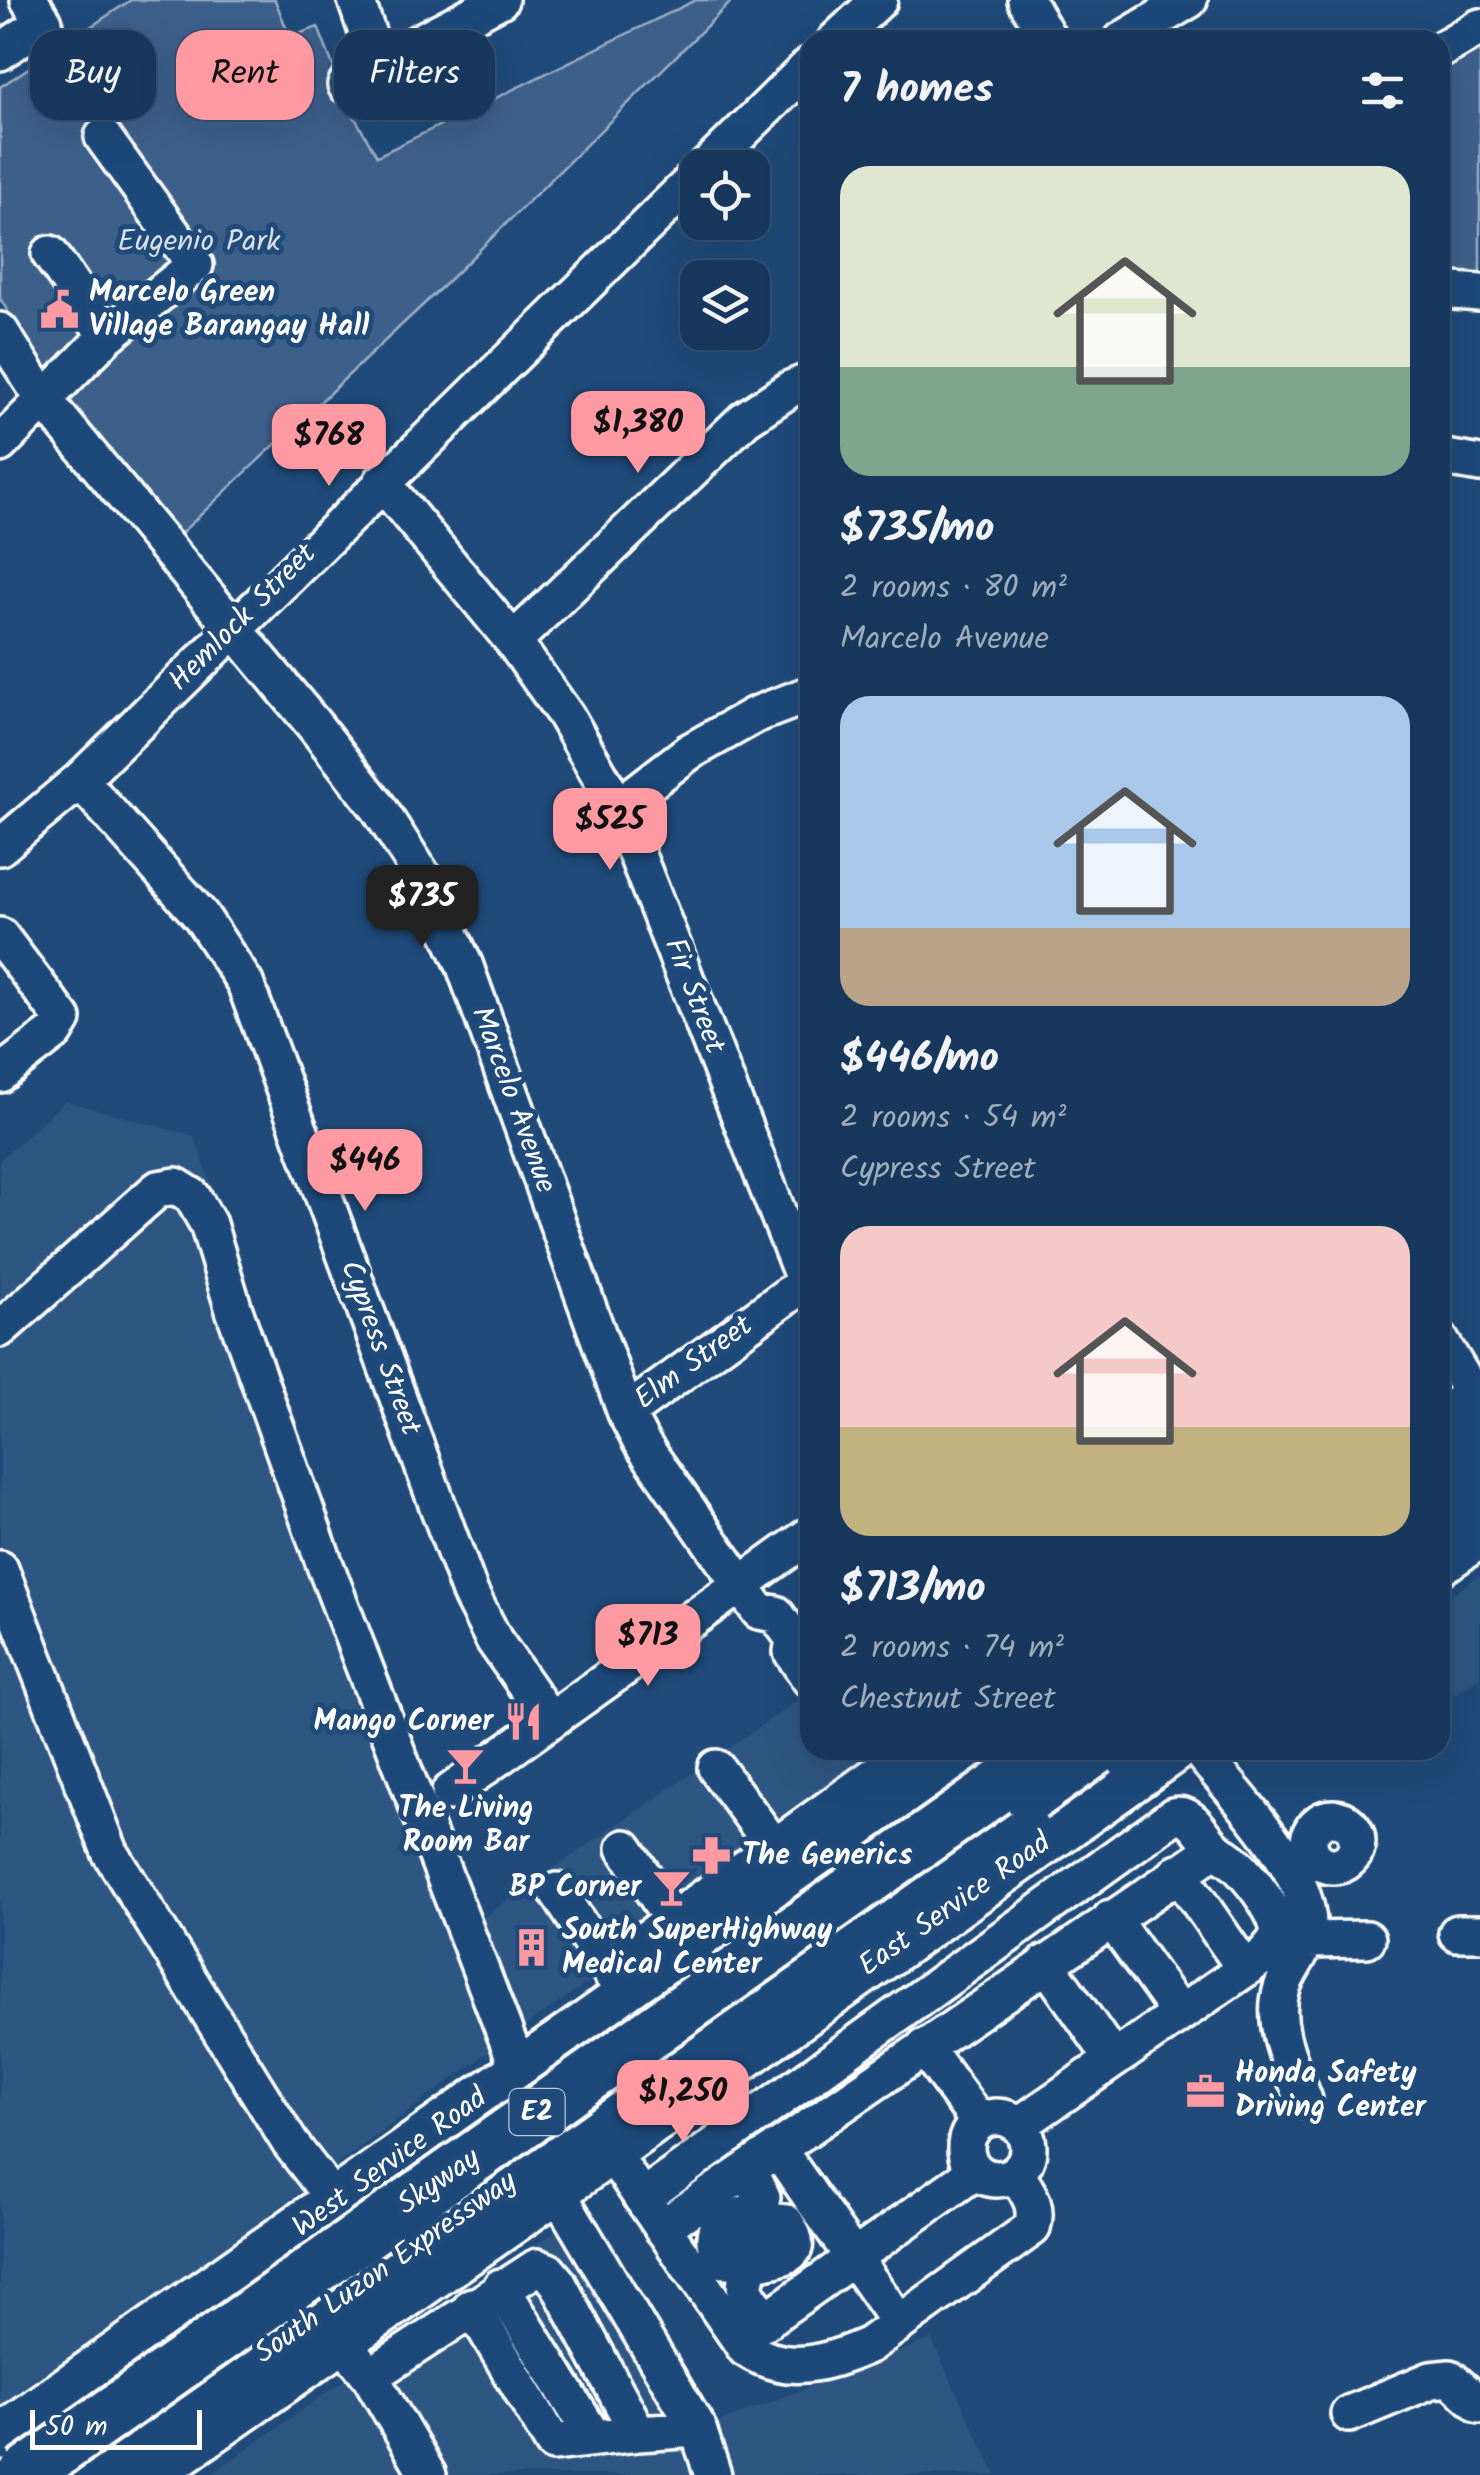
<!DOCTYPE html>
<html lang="en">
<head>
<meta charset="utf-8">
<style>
  :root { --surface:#17385c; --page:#203f62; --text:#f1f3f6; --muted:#9eacbb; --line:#365272; --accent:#ff9aa2 }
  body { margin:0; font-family:Kalam,sans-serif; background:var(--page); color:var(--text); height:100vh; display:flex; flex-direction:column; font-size:38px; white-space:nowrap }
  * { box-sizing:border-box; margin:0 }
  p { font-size:32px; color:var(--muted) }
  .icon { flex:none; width:55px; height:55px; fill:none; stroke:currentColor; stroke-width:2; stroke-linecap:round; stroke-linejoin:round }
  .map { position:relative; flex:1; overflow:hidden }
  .details { position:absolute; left:800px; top:30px; width:650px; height:1730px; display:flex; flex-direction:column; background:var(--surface); border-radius:30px; box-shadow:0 10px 40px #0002,0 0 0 2px var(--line) }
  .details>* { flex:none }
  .guide { position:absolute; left:30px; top:30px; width:620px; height:90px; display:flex; gap:20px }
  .controls { position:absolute; left:680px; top:150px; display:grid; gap:20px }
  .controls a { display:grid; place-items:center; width:90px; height:90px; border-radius:20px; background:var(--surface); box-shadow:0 10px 40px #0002,0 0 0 2px var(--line); font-size:50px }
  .scale { position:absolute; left:30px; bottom:25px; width:172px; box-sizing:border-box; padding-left:10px; border:5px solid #fff; border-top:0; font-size:28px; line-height:35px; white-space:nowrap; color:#fff; -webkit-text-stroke:8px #1f4a7a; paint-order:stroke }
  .price { position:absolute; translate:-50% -85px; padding:0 22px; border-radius:20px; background:var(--accent); color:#111; font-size:32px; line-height:65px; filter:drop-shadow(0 2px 5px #0008) }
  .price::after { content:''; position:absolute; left:50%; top:60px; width:30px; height:22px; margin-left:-15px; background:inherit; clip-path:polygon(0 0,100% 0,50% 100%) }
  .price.current { background:#222; color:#fff }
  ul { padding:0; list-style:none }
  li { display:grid; align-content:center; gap:20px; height:530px; padding:0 40px }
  li span { display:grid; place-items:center; height:310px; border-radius:30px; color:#555 }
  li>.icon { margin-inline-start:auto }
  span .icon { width:180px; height:180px; fill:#fffc; stroke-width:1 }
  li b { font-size:42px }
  h2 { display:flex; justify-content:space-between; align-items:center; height:120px; padding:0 40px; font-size:42px }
  .tag { padding:0 35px; border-radius:30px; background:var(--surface); box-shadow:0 10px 40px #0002,0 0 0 2px var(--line); font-size:35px; line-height:90px }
  .tag.current { background:var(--accent); color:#111 }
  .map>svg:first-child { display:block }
  .built { fill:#2e5683 }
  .green { fill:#3c618b; stroke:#9eb0c5; stroke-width:2.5 }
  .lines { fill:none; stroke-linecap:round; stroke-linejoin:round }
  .minor-casing { stroke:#fff; stroke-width:42 }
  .major-casing { stroke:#fff; stroke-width:52 }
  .highway-casing { stroke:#fff; stroke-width:58 }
  .minor { stroke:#1f4a7a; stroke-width:35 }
  .major { stroke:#1f4a7a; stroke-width:45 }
  .highway { stroke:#1f4a7a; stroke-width:50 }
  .highway-bridge-casing { stroke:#fff; stroke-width:58; stroke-linecap:butt }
  .highway-bridge { stroke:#1f4a7a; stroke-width:50 }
  .labels { text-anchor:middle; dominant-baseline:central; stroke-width:10; stroke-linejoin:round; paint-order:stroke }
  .shield { fill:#1f4a7a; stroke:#bcc9d7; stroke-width:2.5 }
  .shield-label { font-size:28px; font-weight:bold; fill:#fff }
  .park-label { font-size:30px; fill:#d8dfe8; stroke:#1f4a7a }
  .poi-label { font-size:30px; font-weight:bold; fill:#fff; stroke:#1f4a7a; text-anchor:start }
  .street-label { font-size:30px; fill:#fff; stroke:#1f4a7a }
</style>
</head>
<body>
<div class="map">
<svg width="1480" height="2475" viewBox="0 0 1480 2475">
  <rect width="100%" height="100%" fill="#1f4a7a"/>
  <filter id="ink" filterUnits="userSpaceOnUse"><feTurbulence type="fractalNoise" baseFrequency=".01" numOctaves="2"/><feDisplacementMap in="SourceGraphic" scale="20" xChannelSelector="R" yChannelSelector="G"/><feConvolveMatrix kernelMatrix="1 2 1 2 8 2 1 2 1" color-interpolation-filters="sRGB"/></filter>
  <g filter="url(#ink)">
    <!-- built -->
    <path class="built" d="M65,1101l129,35 278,789 338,-233v58h114l-412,285 -407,301 -105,73v-1249z
      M1480,1575v102l-24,16 -16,2v-92z
      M587,2209l125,216 219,-86 65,136h-786z"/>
    <!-- green -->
    <path class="green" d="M131,0h144l15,37 28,-10 32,82 27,47 319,-156h37l-290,286 -268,253 -109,-139 -66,-101v-212z
      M1480,44v235l-35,-2 -5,-34v-176z"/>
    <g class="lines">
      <defs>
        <path id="minor" d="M356,0l22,64
          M1026,0l23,40
          M836,40l43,-40
          M1122,40l67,-40
          M1440,50l40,-23
          M0,52l44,-30 -15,-22
          M346,85l32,-21 122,-64
          M705,168l105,-103
          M50,254l57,82
          M1440,290l40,3
          M0,331l44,69 271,326 63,81 47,73 39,84 162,449 15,29 118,169 17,3 18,25 -2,13 18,27
          M0,444l107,-108 88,-71 -92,-128
          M1440,457l40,7
          M382,482l131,159 53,75 52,91 187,475
          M513,641l232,-222 45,-30 20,-8
          M80,780l121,136 44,67 225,610 24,47 56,80
          M618,807l71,-55 66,-37 55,-21
          M0,847l80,-67 618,-605
          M0,936l63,83 -8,13 -55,42
          M0,1329l158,-140 18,-3 16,10 16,28 26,86 91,255 194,505
          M1440,1340l35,58
          M626,1413l184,-134
          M0,1569l110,283 180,291 45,58
          M1199,1750c34,43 109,118 109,175 0,25 -19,41 -26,63 -12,36 10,79 22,112
          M716,1768l59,80
          M450,1792l360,-257
          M1309 1842a24 24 0 1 1 48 0a24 24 0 1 1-48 0Z
          M625,1848l48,73
          M1178,1872l67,97
          M557,1891l50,76
          M1111,1918l67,94
          M1457,1933h23
          M1307,1940l60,-1
          M1046,1963l67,96
          M627,1996l-20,-29 303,-217
          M924,2047l55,75
          M966 2148a31 31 0 1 1 62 0a31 31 0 1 1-62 0Z
          M777,2148l122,175
          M610,2151l136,198c41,27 82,14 123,-4l163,-117c7,-23 -4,-35 -16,-54
          M747,2170l15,27 -3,12 -40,14c-7,15 -5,24 5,37h8l45,-38 9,1c25,38 -11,33 -32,41 -19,25 -4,34 13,56
          M556,2190l142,239 15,46
          M642,2198l531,-382c21,-5 28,20 42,32 7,7 18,12 25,20 15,16 40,47 39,69l-17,20 -17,12 -226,156
          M662,2228l553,-379
          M501,2287l93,151
          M472,2306l81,137 85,-10
          M748,2333l228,-162
          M357,2360l13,16 58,99
          M370,2376l167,-109 11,4 10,12 80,150 60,-4
          M1349,2414l82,-34 19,-2 30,27"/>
        <path id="major" d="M1440,1423l40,-29
          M1440,1562l40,-28
          M0,2437l976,-687
          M148,2475l408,-285 617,-440"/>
        <path id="highway" d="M1440,1476l40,-29
          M1440,1525l40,-28
          M95,2475l979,-694"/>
      </defs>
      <!-- minor casing -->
      <use href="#minor" class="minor-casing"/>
      <!-- major casing -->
      <use href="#major" class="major-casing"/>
      <!-- highway casing -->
      <use href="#highway" class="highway-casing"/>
      <!-- minor -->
      <use href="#minor" class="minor"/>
      <!-- major -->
      <use href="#major" class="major"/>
      <!-- highway -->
      <use href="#highway" class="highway"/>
      <defs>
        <path id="highway-bridge" d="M1030,1797l66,-47
          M24,2475l1027,-725"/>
      </defs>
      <!-- highway-bridge casing -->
      <use href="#highway-bridge" class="highway-bridge-casing"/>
      <!-- highway-bridge -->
      <use href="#highway-bridge" class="highway-bridge"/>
    </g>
  </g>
  <!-- icons -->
  <defs>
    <symbol id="civic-bare" viewBox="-9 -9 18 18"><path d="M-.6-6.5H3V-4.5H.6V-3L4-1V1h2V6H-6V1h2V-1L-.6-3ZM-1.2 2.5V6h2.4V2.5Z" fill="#ff9aa2" stroke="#1f4a7a" stroke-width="2.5" paint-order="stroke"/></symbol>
    <symbol id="restaurant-bare" viewBox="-9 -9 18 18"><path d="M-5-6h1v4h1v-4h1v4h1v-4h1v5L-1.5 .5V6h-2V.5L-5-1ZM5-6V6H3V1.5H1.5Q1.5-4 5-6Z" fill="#ff9aa2" stroke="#1f4a7a" stroke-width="2.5" paint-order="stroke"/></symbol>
    <symbol id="bar-bare" viewBox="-9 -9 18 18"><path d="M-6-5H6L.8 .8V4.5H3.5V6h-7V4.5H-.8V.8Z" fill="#ff9aa2" stroke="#1f4a7a" stroke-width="2.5" paint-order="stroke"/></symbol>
    <symbol id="pharmacy-bare" viewBox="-9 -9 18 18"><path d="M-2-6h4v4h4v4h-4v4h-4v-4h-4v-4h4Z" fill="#ff9aa2" stroke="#1f4a7a" stroke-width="2.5" paint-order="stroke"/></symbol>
    <symbol id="building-bare" viewBox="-9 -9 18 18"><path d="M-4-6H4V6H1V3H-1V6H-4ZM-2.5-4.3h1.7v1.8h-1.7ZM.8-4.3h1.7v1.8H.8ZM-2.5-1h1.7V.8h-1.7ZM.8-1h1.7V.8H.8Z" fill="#ff9aa2" stroke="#1f4a7a" stroke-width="2.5" paint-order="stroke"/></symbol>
    <symbol id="office-bare" viewBox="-9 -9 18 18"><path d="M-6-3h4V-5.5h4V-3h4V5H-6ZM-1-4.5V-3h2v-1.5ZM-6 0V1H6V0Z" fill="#ff9aa2" stroke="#1f4a7a" stroke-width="2.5" paint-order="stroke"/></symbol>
  </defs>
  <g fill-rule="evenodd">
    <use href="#civic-bare" x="32" y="282" width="55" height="55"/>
    <use href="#restaurant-bare" x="496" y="1694" width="55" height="55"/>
    <use href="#bar-bare" x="438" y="1738" width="55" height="55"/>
    <use href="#pharmacy-bare" x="684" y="1828" width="55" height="55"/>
    <use href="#bar-bare" x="644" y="1860" width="55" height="55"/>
    <use href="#building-bare" x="504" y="1920" width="55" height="55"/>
    <use href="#office-bare" x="1178" y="2064" width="55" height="55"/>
  </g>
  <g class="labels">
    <!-- shield labels -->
    <rect class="shield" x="509.5" y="2089" width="55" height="46" rx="8"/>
    <g class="shield-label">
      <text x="537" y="2112">E2</text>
    </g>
    <!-- park labels -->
    <g class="park-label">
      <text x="199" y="242">Eugenio Park</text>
    </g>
    <!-- poi labels -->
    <g class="poi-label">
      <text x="89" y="293">Marcelo Green<tspan x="89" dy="34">Village Barangay Hall</tspan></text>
      <text x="493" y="1722" text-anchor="end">Mango Corner</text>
      <text x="466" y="1809" text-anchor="middle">The Living<tspan x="466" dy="34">Room Bar</tspan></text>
      <text x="742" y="1856">The Generics</text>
      <text x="641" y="1888" text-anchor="end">BP Corner</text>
      <text x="562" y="1931">South SuperHighway<tspan x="562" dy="34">Medical Center</tspan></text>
      <text x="1235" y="2074">Honda Safety<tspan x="1235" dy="34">Driving Center</tspan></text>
    </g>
    <!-- street labels -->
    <g class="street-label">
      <text transform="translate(243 618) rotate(-45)">Hemlock Street</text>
      <text transform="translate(694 996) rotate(69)">Fir Street</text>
      <text transform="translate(513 1100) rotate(70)">Marcelo Avenue</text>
      <text transform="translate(380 1348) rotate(70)">Cypress Street</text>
      <text transform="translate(694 1363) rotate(-36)">Elm Street</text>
      <text transform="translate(955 1905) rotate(-35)">East Service Road</text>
      <text transform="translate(390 2163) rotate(-36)">West Service Road</text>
      <text transform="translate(439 2182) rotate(-35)">Skyway</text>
      <text transform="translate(386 2268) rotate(-35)">South Luzon Expressway</text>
    </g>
  </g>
</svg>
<div class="controls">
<a><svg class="icon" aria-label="locate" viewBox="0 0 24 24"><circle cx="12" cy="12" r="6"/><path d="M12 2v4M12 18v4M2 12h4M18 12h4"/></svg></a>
<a><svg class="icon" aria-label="layers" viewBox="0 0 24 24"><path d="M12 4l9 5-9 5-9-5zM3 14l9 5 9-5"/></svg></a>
</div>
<div class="scale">50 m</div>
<b class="price" style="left:638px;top:476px">$1,380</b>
<b class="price" style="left:329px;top:489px">$768</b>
<b class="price" style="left:610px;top:873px">$525</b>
<b class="price current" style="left:422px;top:950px">$735</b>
<b class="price" style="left:365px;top:1214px">$446</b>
<b class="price" style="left:648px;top:1689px">$713</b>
<b class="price" style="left:683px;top:2145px">$1,250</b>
<div class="guide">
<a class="tag">Buy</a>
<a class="tag current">Rent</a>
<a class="tag">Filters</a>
</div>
<section class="details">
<h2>7 homes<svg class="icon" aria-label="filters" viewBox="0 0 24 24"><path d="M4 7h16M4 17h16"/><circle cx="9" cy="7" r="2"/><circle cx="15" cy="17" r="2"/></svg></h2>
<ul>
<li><span style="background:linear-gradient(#dfe7d0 65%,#7fa58c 0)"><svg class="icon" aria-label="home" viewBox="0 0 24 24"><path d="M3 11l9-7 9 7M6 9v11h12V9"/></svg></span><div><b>$735/mo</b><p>2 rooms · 80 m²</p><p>Marcelo Avenue</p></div></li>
<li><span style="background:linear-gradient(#a9c7e8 75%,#b9a48a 0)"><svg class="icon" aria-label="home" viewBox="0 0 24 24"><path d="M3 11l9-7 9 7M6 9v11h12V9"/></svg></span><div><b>$446/mo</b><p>2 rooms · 54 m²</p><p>Cypress Street</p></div></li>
<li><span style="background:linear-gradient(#f6c9c9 65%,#c2b280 0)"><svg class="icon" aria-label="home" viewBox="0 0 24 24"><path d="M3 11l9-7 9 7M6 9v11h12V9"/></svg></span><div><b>$713/mo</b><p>2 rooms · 74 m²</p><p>Chestnut Street</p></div></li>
</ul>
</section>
</div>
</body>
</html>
